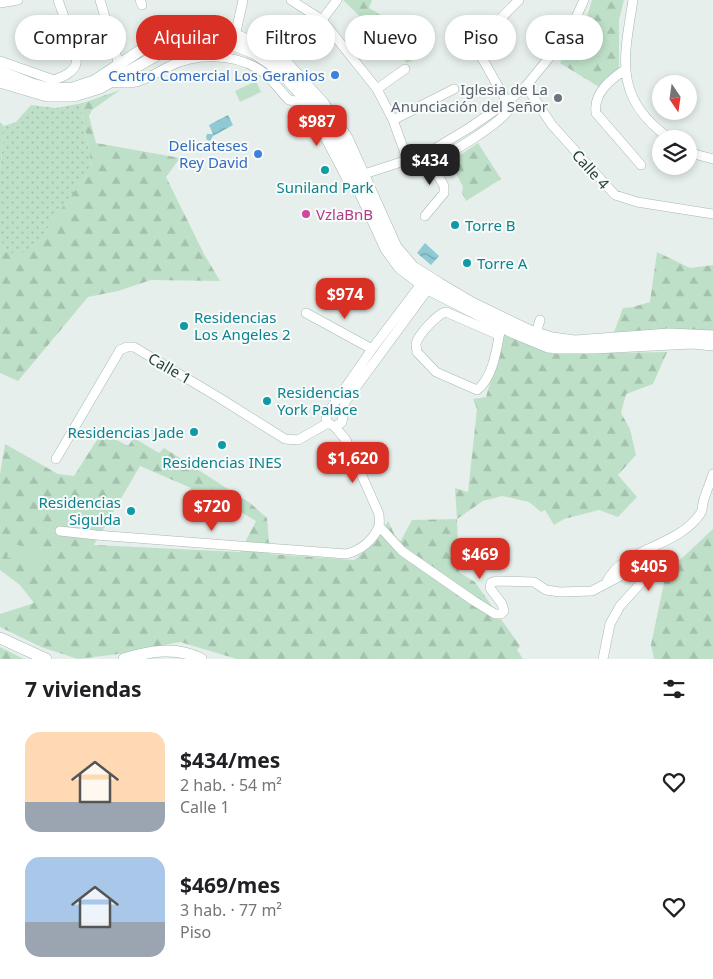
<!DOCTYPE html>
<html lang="es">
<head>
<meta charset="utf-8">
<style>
  :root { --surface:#fff; --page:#f6f6f6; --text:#202124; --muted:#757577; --accent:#d93025 }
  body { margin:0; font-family:"Noto Sans",sans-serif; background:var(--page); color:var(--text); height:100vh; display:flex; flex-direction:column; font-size:19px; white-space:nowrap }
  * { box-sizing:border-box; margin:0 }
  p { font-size:16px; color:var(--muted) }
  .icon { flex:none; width:28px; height:28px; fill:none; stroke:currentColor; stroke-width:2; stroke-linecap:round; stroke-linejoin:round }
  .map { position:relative; height:659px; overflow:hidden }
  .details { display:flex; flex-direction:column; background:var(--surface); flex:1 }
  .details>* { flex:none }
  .banner { position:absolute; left:15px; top:15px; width:684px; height:45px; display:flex; gap:10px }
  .needle { width:32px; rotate:167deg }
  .buttons { position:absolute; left:652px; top:75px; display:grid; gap:10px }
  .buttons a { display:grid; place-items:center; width:45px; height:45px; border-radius:50%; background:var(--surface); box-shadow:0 2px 8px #0003; font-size:25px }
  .price { position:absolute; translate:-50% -42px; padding:0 11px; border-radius:10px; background:var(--accent); color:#fff; font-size:16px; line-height:32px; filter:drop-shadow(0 1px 2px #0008) }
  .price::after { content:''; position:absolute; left:50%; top:30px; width:15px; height:11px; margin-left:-8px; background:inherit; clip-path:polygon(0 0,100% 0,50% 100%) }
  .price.selected { background:#222; color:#fff }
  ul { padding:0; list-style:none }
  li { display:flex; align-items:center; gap:15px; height:125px; padding:0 25px }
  li span { display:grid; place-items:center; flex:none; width:140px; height:100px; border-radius:15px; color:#555 }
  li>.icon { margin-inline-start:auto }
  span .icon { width:60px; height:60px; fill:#fffc; stroke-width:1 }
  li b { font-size:21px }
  h2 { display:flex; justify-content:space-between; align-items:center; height:60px; padding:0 25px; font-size:21px }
  .pill { padding:0 18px; border-radius:22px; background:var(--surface); box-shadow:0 2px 8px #0003; font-size:18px; line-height:45px }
  .pill.selected { background:var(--accent); color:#fff }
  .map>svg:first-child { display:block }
  .grass { fill:url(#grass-dots) }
  .forest { fill:url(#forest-firs); fill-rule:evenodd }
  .pitch { fill:#bfe0c8 }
  .water { fill:url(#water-waves) }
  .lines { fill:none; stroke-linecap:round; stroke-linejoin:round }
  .street-casing { stroke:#a8b8b2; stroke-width:10 }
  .secondary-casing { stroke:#a4bbb3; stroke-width:12 }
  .street { stroke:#fff; stroke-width:9 }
  .secondary { stroke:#fff; stroke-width:11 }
  .shop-dot { fill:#3f7fe0; stroke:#f7fbf9; stroke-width:2 }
  .worship-dot { fill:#6b7280; stroke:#f7fbf9; stroke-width:2 }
  .culture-dot { fill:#0f9aa8; stroke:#f7fbf9; stroke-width:2 }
  .hotel-dot { fill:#d1479c; stroke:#f7fbf9; stroke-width:2 }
  .labels { text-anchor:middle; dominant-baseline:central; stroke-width:4; stroke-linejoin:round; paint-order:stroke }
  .shop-label { font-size:15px; fill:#366cbe; stroke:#f7fbf9; text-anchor:end }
  .worship-label { font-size:15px; fill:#5b616d; stroke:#f7fbf9; text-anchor:end }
  .street-label { font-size:15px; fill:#24423a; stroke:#f7fbf9 }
  .culture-label { font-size:15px; fill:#0d838f; stroke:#f7fbf9; text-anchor:start }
  .hotel-label { font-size:15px; fill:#b23c85; stroke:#f7fbf9; text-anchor:start }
</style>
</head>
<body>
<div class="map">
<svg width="713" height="659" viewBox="0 0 713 659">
  <defs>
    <pattern id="grass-dots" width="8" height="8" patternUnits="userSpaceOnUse" patternTransform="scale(1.25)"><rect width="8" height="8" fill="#bfe0c8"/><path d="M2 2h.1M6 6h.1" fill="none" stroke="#a4c1ad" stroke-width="1.8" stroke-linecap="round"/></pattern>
    <pattern id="forest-firs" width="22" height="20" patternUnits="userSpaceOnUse" patternTransform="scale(1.25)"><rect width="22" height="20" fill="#bfe0c8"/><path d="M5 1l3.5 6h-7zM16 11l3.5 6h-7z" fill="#a4c1ad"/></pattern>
    <pattern id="water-waves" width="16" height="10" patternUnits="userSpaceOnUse" patternTransform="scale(1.25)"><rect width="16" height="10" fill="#8ec9d4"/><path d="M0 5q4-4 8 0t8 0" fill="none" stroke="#74a5ad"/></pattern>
  </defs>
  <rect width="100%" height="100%" fill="#e6efeb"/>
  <!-- grass -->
  <path class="grass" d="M83,103l-1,12 10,52 -62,86h-23l-7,-14v-67l4,-46 12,-4 15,-17 25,3z"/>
  <!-- forest -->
  <path class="forest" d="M343,0h29l-3,8 52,30 10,13 -24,12z
    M592,0h32l-5,20v48l-20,19 -39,-24 26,-43z
    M120,90l-28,20 -3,6 7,27 84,15 -14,19 38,77 16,27 -69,-1 -33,11 -30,6 -70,84 -18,-8v-134l7,14 23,-1 62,-85 -10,-53 1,-11z
    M0,122l4,4 -4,46z
    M478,143l23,36 -35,22 -4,-8 1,-6 -13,-25z
    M657,252l33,16 23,-3v65l-99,2 9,-24 10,-1 17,-5z
    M504,333l35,16 15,5 113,-2 -14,32 -27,10 -5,19 9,16 6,26 -18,20 19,22 -19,20 -19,-7 -35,9 -10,6 -9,-15 -4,2 -12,-10 -27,-6 -19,5 -26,18 2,53 16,10 45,64 -3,4 6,9h-286l-57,-17 -54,11 -48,6 -37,-12 -41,-20v-13l34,-11 -14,-18 -20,-15v-96l5,-30 53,30 16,2 28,-44 26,14 6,-8 25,15 5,-5 86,55 17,15 3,36 84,6 21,-17 13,-22 11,23 13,-24 45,-1 -2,-31 13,4 9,-83 -4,-10 13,-2zM140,466l51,22 -5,8 15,10 10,-12 45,27 -16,31 -146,-7z
    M713,529v130h-59l-3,-14 15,-72z
    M0,647l24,12h-24z"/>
  <!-- pitch -->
  <path class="pitch" d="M256,81l5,11 -21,10 -5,-11z
    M12,543l30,10 -5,14 -30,-10z"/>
  <!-- water -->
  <path class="water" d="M228,115l5,10 -20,11 -3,5 -3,-1 -1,-3 1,-3h6l-4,-9z
    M425,243l14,13 -8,9 -14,-12z"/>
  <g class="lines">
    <defs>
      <path id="street" d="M100,0l19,65
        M140,0l2,5
        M291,0l31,20 55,69 16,31 15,41
        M633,0c-10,62 -19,98 37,139
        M0,3l18,-3
        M322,20l15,-20
        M234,41l9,-41
        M349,53l23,-19
        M0,61l54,19c8,-3 19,-7 22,-16 3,-10 -14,-52 -18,-64
        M626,69c-15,10 -33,24 -30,44l45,52
        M111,82c27,4 34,-3 57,-15 27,-14 66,-14 92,3 12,8 19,20 29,30l21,3
        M526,86l26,39 63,70 22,7 76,12
        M377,89l28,-20
        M319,114l-3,4 2,6 30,57
        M393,120l61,-31
        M689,151l9,4 15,4
        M426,154c4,2 7,4 11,3 16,-3 60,-33 70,-45l1,-4 -1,-6 -29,-51c3,-14 30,-40 41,-51
        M358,176l68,-22 43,-26 38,-26 19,-16 22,-27 26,-37 10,-22
        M425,216l19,-23v-7l-9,-16 -1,-13
        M306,313l66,36
        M536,333l4,-13
        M499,335l-53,-23c-9,2 -28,23 -30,32 0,3 1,6 1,8l19,20 41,18c17,-13 20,-44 24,-64
        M328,423l-2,-4 1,-5 45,-65 49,-65 5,-4
        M330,424l5,3 7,-5 3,-20 83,-113 1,-6
        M56,459l64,-109 7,-3h7l84,50 67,42 13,1 30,-17
        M379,526l23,25 72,50 21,13h6l3,-3 -2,-7 -12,-16 1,-5 5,-2 38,1 12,8 14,2 32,-1 34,-18 10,-2 4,5v8l-20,22 -10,18 -7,35
        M60,531l36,4 250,19c14,-3 28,-14 33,-28 1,-3 0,-9 0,-12l-33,-74 -11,-13
        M606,583c17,-36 71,-35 94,-69 3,-3 2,-7 3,-11 2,-9 7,-19 10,-29"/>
      <path id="secondary" d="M0,71l32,13 20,5 21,-1 21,-7 56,-37 26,-10 23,-4 36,5 24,9 25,16 39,43 24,35 49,109 17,20 27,17 32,19 58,28 22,7 23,3 94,-7 44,2
        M0,82l47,14h27l26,-8 69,-40 24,-6 13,-1 27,4 21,8 24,16 46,51 15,26 47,103 14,19 28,21 86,44 34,14 11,1h35l98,-5 21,2
        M0,638l46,21
        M124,659c25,-8 52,-13 77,0"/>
    </defs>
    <!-- street casing -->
    <use href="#street" class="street-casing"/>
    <!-- secondary casing -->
    <use href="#secondary" class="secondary-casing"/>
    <!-- street -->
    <use href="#street" class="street"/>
    <!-- secondary -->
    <use href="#secondary" class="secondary"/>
  </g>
  <!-- markers -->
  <g class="shop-dot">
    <circle cx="335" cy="75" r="5"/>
    <circle cx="258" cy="154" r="5"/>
  </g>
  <circle class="worship-dot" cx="558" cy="98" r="5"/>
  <g class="culture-dot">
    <circle cx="325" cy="170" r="5"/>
    <circle cx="455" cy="225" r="5"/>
    <circle cx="467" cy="263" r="5"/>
    <circle cx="184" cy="326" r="5"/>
    <circle cx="267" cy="401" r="5"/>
    <circle cx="194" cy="432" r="5"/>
    <circle cx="222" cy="445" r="5"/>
    <circle cx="131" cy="511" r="5"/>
  </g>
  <circle class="hotel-dot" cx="306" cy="214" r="5"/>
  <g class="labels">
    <!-- shop labels -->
    <g class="shop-label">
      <text x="325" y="75">Centro Comercial Los Geranios</text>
      <text x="248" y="145">Delicateses<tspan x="248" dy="17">Rey David</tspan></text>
    </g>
    <!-- worship labels -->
    <g class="worship-label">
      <text x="548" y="89">Iglesia de La<tspan x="548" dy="17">Anunciación del Señor</tspan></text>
    </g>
    <!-- street labels -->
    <g class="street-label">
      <text transform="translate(591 169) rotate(48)">Calle 4</text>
      <text transform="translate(170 368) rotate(30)">Calle 1</text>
    </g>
    <!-- culture labels -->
    <g class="culture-label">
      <text x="325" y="187" text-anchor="middle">Suniland Park</text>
      <text x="465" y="225">Torre B</text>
      <text x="477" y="263">Torre A</text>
      <text x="194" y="317">Residencias<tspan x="194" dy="17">Los Angeles 2</tspan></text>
      <text x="277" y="392">Residencias<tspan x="277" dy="17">York Palace</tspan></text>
      <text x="184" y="432" text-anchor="end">Residencias Jade</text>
      <text x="222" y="462" text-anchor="middle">Residencias INES</text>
      <text x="121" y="502" text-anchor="end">Residencias<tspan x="121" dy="17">Sigulda</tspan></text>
    </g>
    <!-- hotel labels -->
    <g class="hotel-label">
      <text x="316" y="214">VzlaBnB</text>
    </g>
  </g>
</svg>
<div class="buttons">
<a><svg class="needle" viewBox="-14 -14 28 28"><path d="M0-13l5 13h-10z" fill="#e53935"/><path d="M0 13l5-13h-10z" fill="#757577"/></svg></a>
<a><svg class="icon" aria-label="layers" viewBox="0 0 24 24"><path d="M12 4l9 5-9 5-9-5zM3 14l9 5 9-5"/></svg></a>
</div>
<b class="price" style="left:317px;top:147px">$987</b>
<b class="price selected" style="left:430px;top:186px">$434</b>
<b class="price" style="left:345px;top:320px">$974</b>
<b class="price" style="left:353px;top:484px">$1,620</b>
<b class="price" style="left:212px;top:532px">$720</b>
<b class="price" style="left:480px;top:580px">$469</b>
<b class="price" style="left:649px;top:592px">$405</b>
<div class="banner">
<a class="pill">Comprar</a>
<a class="pill selected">Alquilar</a>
<a class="pill">Filtros</a>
<a class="pill">Nuevo</a>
<a class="pill">Piso</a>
<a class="pill">Casa</a>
</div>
</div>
<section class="details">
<h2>7 viviendas<svg class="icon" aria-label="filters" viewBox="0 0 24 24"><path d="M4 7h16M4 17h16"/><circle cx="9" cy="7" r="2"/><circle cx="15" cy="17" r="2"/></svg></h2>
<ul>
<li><span style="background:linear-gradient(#ffd9b3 70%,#9aa5b1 0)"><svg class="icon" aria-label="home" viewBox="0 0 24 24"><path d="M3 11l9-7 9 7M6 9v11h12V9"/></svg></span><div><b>$434/mes</b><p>2 hab. · 54 m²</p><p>Calle 1</p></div><svg class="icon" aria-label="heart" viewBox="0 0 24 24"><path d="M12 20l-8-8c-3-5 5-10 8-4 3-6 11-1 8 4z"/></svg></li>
<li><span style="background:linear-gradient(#a9c7e8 65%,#9aa5b1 0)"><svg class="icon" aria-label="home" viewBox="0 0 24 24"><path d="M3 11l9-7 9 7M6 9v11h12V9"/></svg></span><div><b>$469/mes</b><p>3 hab. · 77 m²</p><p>Piso</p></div><svg class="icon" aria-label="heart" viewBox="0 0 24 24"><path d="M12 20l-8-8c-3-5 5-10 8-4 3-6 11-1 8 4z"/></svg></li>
</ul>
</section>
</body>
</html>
